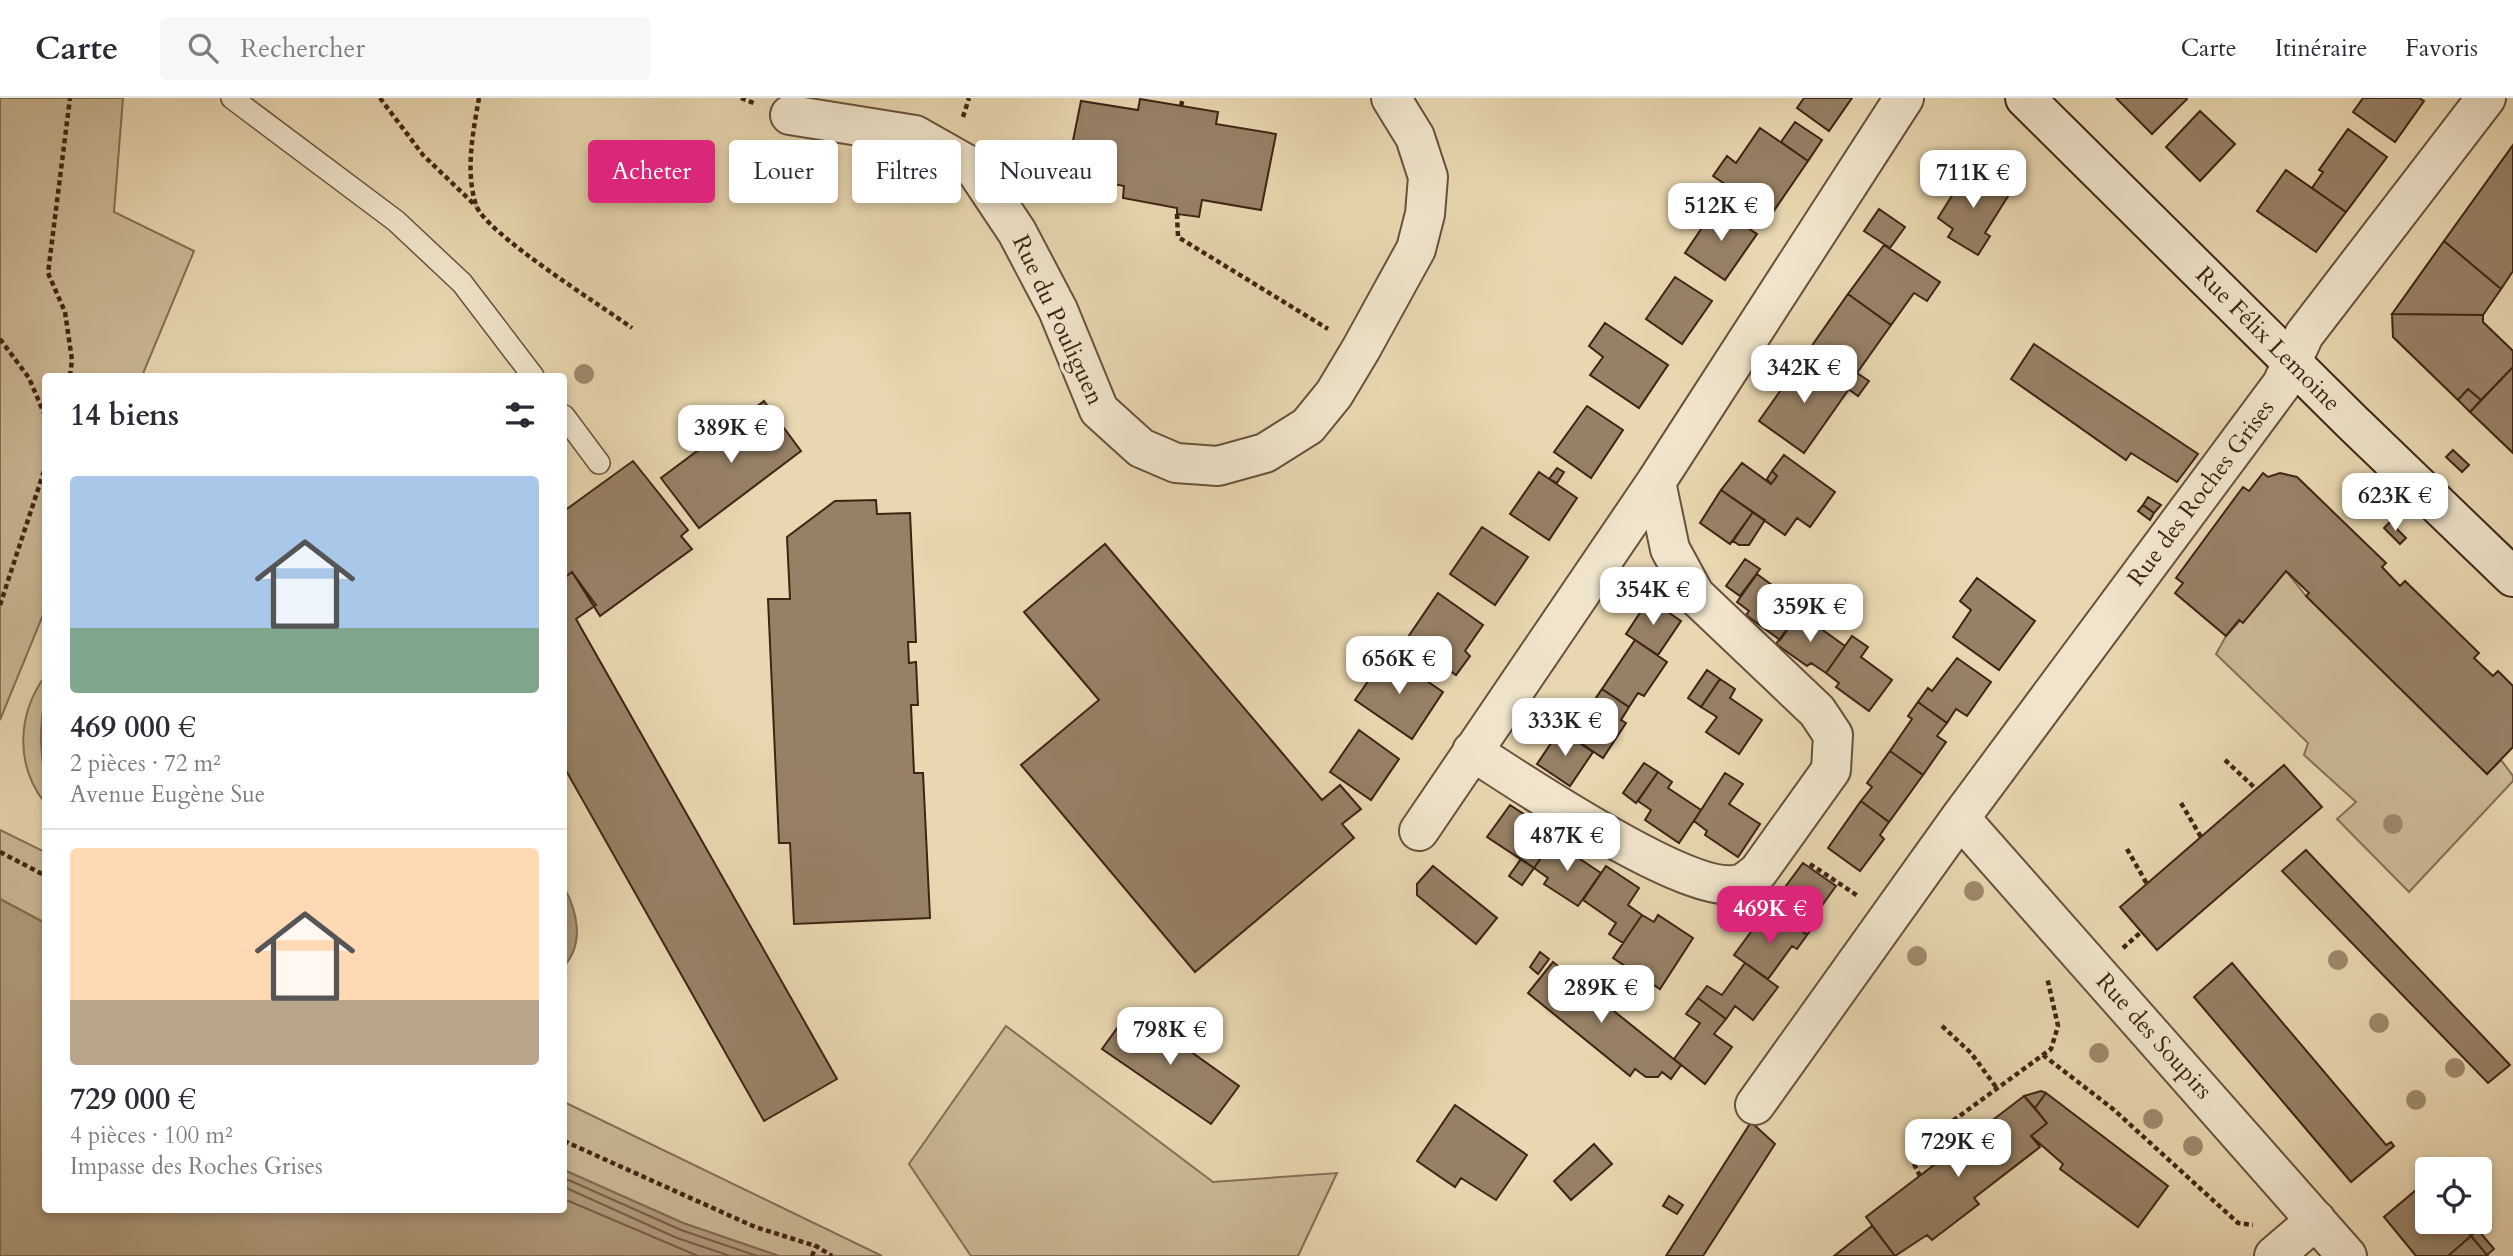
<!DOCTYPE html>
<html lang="fr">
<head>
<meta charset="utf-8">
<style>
  :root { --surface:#fff; --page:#f7f7f7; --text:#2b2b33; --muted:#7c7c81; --line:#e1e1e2; --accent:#db2777 }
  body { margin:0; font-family:Cardo,serif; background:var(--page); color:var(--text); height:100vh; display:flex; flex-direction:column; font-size:26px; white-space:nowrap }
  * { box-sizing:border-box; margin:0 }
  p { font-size:23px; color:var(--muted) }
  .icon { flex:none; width:38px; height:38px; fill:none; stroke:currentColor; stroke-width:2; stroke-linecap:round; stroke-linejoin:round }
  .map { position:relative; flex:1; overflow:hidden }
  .side { position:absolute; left:42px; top:275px; width:525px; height:840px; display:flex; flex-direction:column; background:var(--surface); border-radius:7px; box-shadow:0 4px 10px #0003 }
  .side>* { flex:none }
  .guide { position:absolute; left:588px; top:42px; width:665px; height:63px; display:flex; gap:14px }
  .buttons { position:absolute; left:2415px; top:1059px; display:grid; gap:14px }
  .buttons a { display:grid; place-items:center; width:77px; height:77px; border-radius:7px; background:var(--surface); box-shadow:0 4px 10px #0003; font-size:35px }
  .price { position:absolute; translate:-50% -60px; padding:0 16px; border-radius:14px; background:#fff; color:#222; font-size:23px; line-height:46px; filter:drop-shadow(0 2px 4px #0008) }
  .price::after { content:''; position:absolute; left:50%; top:42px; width:21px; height:16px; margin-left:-10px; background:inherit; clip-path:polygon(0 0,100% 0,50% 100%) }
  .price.active { background:var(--accent); color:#fff }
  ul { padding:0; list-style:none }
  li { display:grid; align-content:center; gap:14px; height:371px; padding:0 28px }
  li+li { border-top:2px solid var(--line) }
  li span { display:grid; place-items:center; height:217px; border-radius:7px; color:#555 }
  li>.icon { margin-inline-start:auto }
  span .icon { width:126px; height:126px; fill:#fffc; stroke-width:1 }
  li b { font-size:30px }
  h2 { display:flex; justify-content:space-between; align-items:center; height:84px; padding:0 28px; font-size:30px }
  .chip { padding:0 24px; border-radius:7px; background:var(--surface); box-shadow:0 4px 10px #0003; font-size:24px; line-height:63px }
  .chip.active { background:var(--accent); color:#fff }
  header { display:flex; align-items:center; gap:42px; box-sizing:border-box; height:98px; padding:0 35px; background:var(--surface); border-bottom:2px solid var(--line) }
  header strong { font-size:33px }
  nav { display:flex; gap:38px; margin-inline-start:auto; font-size:24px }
  .search { width:490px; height:63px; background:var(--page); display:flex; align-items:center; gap:18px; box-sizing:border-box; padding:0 24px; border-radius:7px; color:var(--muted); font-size:26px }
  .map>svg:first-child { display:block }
  .green { fill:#cbb996; stroke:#856e56; stroke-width:2 }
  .water { fill:#af9a7b; stroke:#826b52; stroke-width:2 }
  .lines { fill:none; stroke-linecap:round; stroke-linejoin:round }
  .shore { stroke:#775f48; stroke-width:2 }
  .building { fill:#978166; stroke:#3f2415; stroke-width:2 }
  .lane-casing { stroke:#69513c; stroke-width:24 }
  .street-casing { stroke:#69513c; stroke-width:42 }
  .secondary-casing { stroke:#3f2415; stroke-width:42 }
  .path { stroke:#3f2415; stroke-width:4.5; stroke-dasharray:5 3.5; stroke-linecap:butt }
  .lane { stroke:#f0e5cc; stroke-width:21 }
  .street { stroke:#f0e5cc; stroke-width:38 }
  .secondary { stroke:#f0e5cc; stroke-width:38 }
  .tree { fill:#9e896c }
  .labels { text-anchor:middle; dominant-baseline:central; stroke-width:7; stroke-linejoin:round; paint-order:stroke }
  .street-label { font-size:24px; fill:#3f2415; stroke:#f0e5cc }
</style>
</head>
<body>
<header>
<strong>Carte</strong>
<div class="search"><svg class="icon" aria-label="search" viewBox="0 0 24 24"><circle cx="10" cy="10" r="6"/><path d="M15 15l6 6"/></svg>Rechercher</div>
<nav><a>Carte</a><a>Itinéraire</a><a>Favoris</a></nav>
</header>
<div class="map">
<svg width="2513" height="1158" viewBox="0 0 2513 1158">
  <rect width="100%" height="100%" fill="#e8d7b0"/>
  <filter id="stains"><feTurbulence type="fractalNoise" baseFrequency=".00286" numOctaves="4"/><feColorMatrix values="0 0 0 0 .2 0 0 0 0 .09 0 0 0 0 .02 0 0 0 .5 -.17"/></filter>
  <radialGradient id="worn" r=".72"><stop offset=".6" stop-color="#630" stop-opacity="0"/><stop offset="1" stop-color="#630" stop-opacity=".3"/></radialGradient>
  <!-- green -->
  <path class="green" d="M0,0h123l-9,114 80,39 -52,125h-96l-1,234 -45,110z
    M2286,473l20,25 181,178 14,-14 12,16v5l-104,111 -72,-73 19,-17 -52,-47 4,-12 -92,-89 10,-18z
    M45,578c1,22 -5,46 -4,66 1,21 5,40 4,61 -30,-38 -28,-88 0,-127z
    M0,732l45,22v71l-45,-24z
    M1006,928l207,156 124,-9 -39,83h-327l-62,-92z
    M564,1004l318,154h-103l-96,-33 -119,-53z"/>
  <!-- water -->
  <path class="water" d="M564,789c13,24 21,56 0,79z
    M0,801l45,24 1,286h518v-39l119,53 96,33h-779z"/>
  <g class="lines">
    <!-- shore -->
    <path class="shore" d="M564,1080l117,52 76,26
      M564,1089l113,51 53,18
      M564,1101l134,57"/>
  </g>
  <!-- building -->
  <path class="building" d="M1804,0h48l-23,33 -32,-23z
    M2116,0h70l1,1 -35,35z
    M2363,0h56l5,3 -29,41 -42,-30z
    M1140,1l78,13 -2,12 60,10 -15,76 -59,-10 -3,17 -22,-3v-6l-54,-10 1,-12 -58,-11 15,-74 57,9z
    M2200,13l35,33 -35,37 -34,-34z
    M1795,24l27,18 -14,21 -27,-19z
    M1760,30l48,33 -37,54 -58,-39 14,-20 9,7z
    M2348,31l39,28 -41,55 -34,-24 11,-16 -4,-2z
    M2513,47v126l-12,18 -57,-48z
    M1970,69l40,26 -25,40 5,3 -12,19 -30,-18 5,-8 -15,-11z
    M2286,72l60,42 -30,40 -59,-41z
    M1716,109l41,27 -32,46 -40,-27z
    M1879,111l26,18 -15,21 -26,-17z
    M2444,143l57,48 -18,26 -91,-1z
    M1884,147l56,37 -13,19 -13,-8 -23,32 -43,-31z
    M1675,179l37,24 -30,43 -36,-25z
    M1848,196l43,31 -34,48 12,8 -11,15 -54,-39z
    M2392,216l91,1v7l30,29v16l-32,33 -13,-11 -10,11 -65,-63z
    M1605,225l63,42 -29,43 -49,-33 13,-18 -14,-11z
    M2034,246l164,110 -21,28 -46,-29 -5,7 -115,-81z
    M1804,259l45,32 -45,64 -45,-32z
    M2513,269v86l-43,-41z
    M2468,291l13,11 -11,12 -12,-12z
    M764,303l37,50 -102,77 -38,-50z
    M1587,308l36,24 -32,48 -37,-26z
    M2453,352l16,15 -7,7 -16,-15z
    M1784,357l51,37 -25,35 -13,-9 -12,17 -64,-45 21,-27 29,21 6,-8 -5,-5z
    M633,363l55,69 -7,6 11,13 -92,67 -28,-44 -8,6v-67z
    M1557,370l7,4 -7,11 -8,-4z
    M1772,373l5,5 -6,8 -4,-5z
    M1539,374l38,26 -28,42 -39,-26z
    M2263,375l5,4 12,-4 17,4 89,86 -4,4 18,19 5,-5 74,72 -5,5 19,18 5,-5 15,15v61l-26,27 -181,-178 3,-3 -23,-22 -43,52 -4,-3 -13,16 -51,-43 8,-10 -7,-5 36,-49 31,-42 6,4z
    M1721,392l32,22 -23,32 -30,-21z
    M2148,399l13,8 -7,8 -11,-8z
    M876,402l1,14 33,-1 6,129h-8l1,21 7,-1 2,43h-7l3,68h9l7,145 -136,6 -4,-81h-11l-11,-244h22l-3,-62 48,-36z
    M2143,407l11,8 -4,7 -12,-9z
    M1753,414l12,8 -16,25h-10l-6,-4z
    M2390,424l16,16 -6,6 -16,-16z
    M1482,429l46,30 -33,48 -45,-31z
    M1105,446l217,256 18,-15 21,24 -19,15 12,14 -159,134 -174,-207 78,-65 -75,-88z
    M1745,461l15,10 -20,27 -14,-10z
    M572,474l24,33 -20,14 261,460 -73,42 -200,-354v-189z
    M1757,476l46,34 -23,32 -34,-25 3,-4 -12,-9z
    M1977,480l58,43 -36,49 -46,-33 18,-27 -11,-9z
    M1438,495l45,32 -18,26 5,5 -14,19 -50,-35z
    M1649,501l32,22 -23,34 -32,-21z
    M1799,515l46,33 -19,27 -15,-10 -4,3 -31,-22z
    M1852,538l16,11 -7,10 31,23 -23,31 -33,-24 3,-4 -13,-10z
    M1635,542l32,22 -23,34 -6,-3 -9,14 -27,-18z
    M1387,556l56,38 -31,47 -57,-39z
    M1957,560l34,24 -24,34 -11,-7 -9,14 -29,-21 10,-14 4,3z
    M1707,572l13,9 -19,28 -13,-9z
    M1720,581l15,10 -5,9 32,22 -23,34 -33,-22 11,-15 -16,-10z
    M1602,591l27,18 -8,13 5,3 -23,35 -33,-22z
    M1918,604l29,21 -10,13 9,6 -23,33 -33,-24 22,-32 -4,-3z
    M1359,632l40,29 -28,41 -41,-28z
    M1560,632l33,22 -23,34 -33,-22z
    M1890,653l33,24 -34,47 -28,-21 11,-14 -5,-4z
    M1644,665l14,9 -22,31 -13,-10z
    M2284,667l38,42 -165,143 -37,-43z
    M1658,674l14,10 -4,6 33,22 -22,33 -34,-23 6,-10 -13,-9z
    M1725,675l18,11 -14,20 31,20 -22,33 -33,-22 2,-4 -13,-10z
    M1861,703l28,21 -9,13 4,4 -24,32 -32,-23z
    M1510,707l32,21 -3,6 14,9 -19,27 -47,-31z
    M1553,743l48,32 -23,33 -34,-22 4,-6 -14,-10z
    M2306,752l204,215 -22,18 -206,-212z
    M1521,761l13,9 -12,17 -13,-9z
    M1803,765l33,23 -23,32 5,4 -11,13 -28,-20 10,-14 -9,-7z
    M1433,768l64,52 -21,26 -59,-49v-11z
    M1606,768l33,22 -11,17 14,10 -19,28 -14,-9 7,-11 -33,-23z
    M1642,817l12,7 4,-7 35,23 -33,51 -47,-31z
    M1779,817l28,20 -10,14 -5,-3 -24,33 -34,-24 25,-34 10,8z
    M1540,854l9,7 -11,15 -8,-7z
    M1553,864l128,103 -10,14 -9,-7 -4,5h-12l-11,-8 -5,7 -102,-83z
    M1745,865l33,24 -25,33 -18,-14 -9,13 -28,-21 9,-12 15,9z
    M2232,865l154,182 5,-3 3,4 -43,36 -157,-185z
    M1698,900l28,21 -12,15 18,13 -27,37 -31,-25 26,-36 -14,-9z
    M1131,911l108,77 -28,38 -109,-75z
    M2041,993l5,2 -11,15 -11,-12z
    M2046,995l122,93 -30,41 -78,-58 3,-5 -32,-28 16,-13 -12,-15z
    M2024,998l23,27 -16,13 9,11 -66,51 5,6 -47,36 -5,-5 -32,21 -29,-39z
    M1455,1007l72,50 -31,45 -35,-22 -6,9 -38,-26z
    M1751,1024l24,22 -72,112h-37z
    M1594,1046l18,20 -41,36 -17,-19z
    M2422,1087l5,6v31h32l12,14 -23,20h-32l-32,-39z
    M1669,1098l14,9 -6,9 -14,-8z
    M2459,1124h12l7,8 -7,6z
    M1872,1128l23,30h-61z
    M2478,1132l16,19 -7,6 -16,-19z
    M2471,1138l17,20h-40z"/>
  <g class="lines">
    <defs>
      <path id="lane" d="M232,0l164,123 66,62 71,93
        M564,318l35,47"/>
      <path id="street" d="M790,17l125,20 60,34 42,63 41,78 41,100 42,38 35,15 42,3 47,-13 43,-27 26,-32 27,-45 55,-100 9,-35 3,-37 -13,-40 -24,-39
        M1472,653c47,30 217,146 268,133 6,-2 13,-8 18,-12l73,-102 2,-35 -16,-24 -122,-116 -25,-46 -14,-67
        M1960,720l387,438
        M1419,733l237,-349 248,-384
        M1755,1007l205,-287 322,-434 22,-49 182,-237
        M2274,1158l42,-36"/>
      <path id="secondary" d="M2025,0l327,324 161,155"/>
    </defs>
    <!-- lane casing -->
    <use href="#lane" class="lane-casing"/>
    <!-- street casing -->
    <use href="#street" class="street-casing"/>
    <!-- secondary casing -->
    <use href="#secondary" class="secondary-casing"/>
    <!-- path -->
    <path class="path" d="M380,0l43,57 53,51
      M479,0c-6,35 -14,72 -3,107 9,28 126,101 156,123
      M741,0l15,6
      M1181,8l2,-8
      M963,19l6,-19
      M1177,116l1,23 150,92
      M0,241l29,39 17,40
      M70,278l2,-16 -7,-48 -17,-39 22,-175
      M0,507l46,-140
      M2225,662l31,29
      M2181,705l20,34
      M2127,751l20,35
      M0,754l46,24
      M1810,766l48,32
      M2123,850l18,-16
      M1942,928l29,27 25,34
      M2043,957l70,54 125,114 15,2
      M564,1043l191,86 61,19 16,10
      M1920,1078l-9,-18 43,-38 97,-71 7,-23 -11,-49
      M812,1158l4,-10"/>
    <!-- lane -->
    <use href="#lane" class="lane"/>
    <!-- street -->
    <use href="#street" class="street"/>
    <!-- secondary -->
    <use href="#secondary" class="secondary"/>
  </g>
  <!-- trees -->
  <g class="tree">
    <circle cx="584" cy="276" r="10"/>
    <circle cx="2393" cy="726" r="10"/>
    <circle cx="1974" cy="793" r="10"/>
    <circle cx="1917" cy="858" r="10"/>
    <circle cx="2338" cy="862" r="10"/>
    <circle cx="2379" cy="925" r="10"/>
    <circle cx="2099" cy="955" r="10"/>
    <circle cx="2455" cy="970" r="10"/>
    <circle cx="2416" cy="1002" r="10"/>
    <circle cx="2153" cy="1021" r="10"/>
    <circle cx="2193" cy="1048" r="10"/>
  </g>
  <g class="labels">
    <!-- street labels -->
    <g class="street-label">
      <text transform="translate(1058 222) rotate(65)">Rue du Pouliguen</text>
      <text transform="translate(2268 241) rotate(45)">Rue Félix Lemoine</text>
      <text transform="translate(2201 395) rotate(-53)">Rue des Roches Grises</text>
      <text transform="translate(2154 938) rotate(48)">Rue des Soupirs</text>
    </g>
  </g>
  <rect width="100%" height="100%" filter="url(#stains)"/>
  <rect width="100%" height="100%" fill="url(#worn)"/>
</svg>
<div class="buttons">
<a><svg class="icon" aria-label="locate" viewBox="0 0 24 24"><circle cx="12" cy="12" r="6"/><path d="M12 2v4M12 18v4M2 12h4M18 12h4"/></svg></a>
</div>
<b class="price" style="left:1973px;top:112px">711K €</b>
<b class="price" style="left:1721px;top:145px">512K €</b>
<b class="price" style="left:1804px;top:307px">342K €</b>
<b class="price" style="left:731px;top:367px">389K €</b>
<b class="price" style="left:2395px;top:435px">623K €</b>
<b class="price" style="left:1653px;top:529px">354K €</b>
<b class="price" style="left:1810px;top:546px">359K €</b>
<b class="price" style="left:1399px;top:598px">656K €</b>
<b class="price" style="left:1565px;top:660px">333K €</b>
<b class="price" style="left:1567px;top:775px">487K €</b>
<b class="price active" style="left:1770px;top:848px">469K €</b>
<b class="price" style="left:1601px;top:927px">289K €</b>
<b class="price" style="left:1170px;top:969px">798K €</b>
<b class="price" style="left:1958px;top:1081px">729K €</b>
<div class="guide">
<a class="chip active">Acheter</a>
<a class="chip">Louer</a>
<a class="chip">Filtres</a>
<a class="chip">Nouveau</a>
</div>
<section class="side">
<h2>14 biens<svg class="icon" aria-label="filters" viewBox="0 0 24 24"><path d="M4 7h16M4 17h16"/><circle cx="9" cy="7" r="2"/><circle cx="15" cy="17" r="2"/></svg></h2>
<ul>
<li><span style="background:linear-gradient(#a9c7e8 70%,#7fa58c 0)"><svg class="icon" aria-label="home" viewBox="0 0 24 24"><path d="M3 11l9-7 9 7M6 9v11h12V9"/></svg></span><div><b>469 000 €</b><p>2 pièces · 72 m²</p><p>Avenue Eugène Sue</p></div></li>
<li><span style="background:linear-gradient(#ffd9b3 70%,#b9a48a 0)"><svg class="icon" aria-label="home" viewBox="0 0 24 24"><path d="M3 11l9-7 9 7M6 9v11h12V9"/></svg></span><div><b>729 000 €</b><p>4 pièces · 100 m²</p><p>Impasse des Roches Grises</p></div></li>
</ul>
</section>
</div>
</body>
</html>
